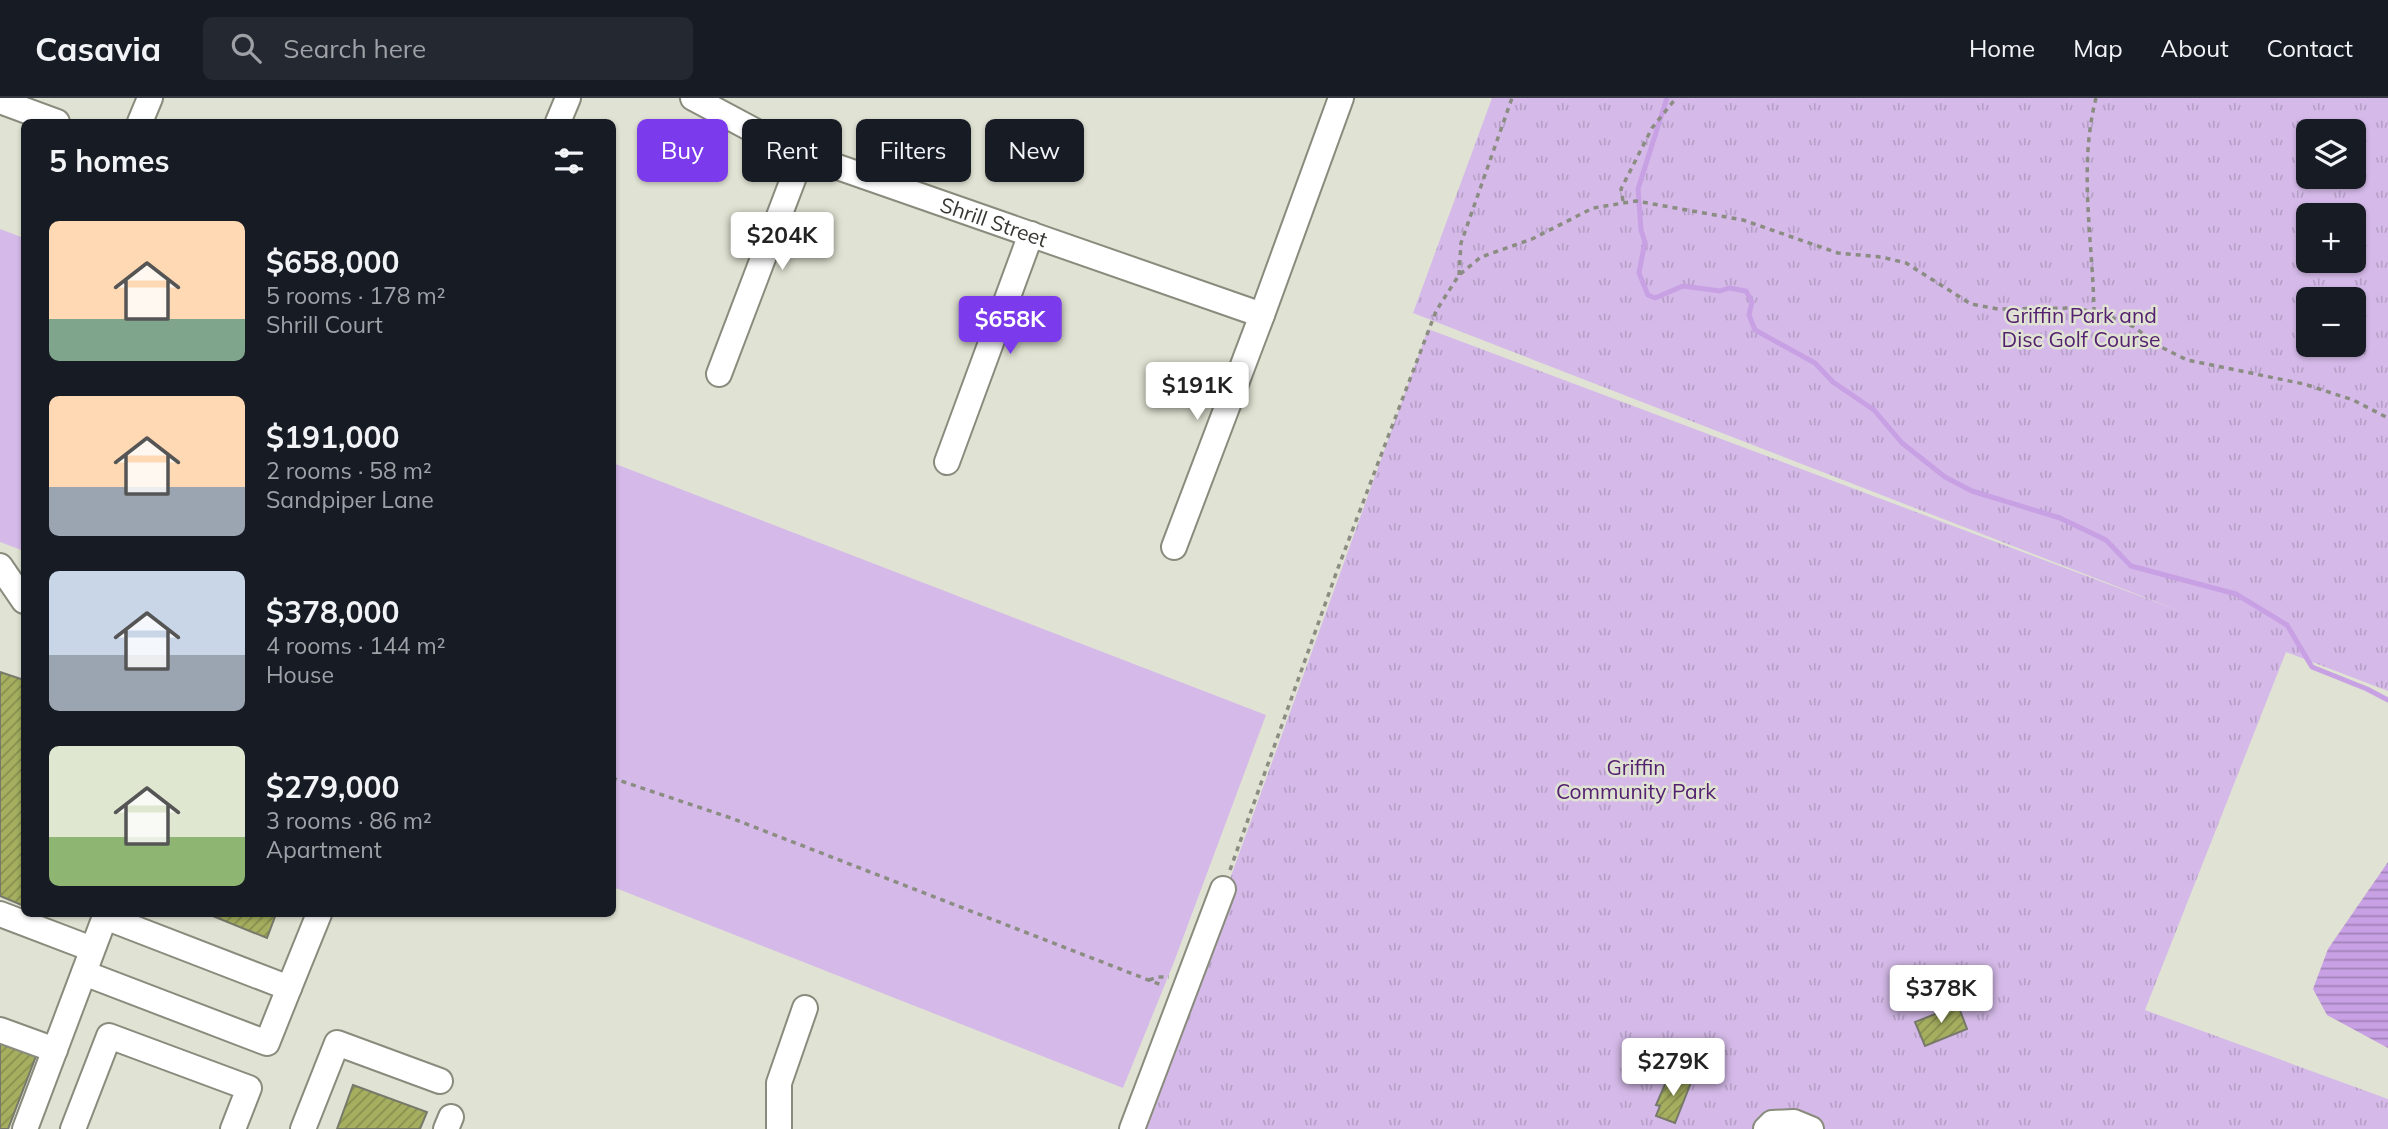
<!DOCTYPE html>
<html lang="en">
<head>
<meta charset="utf-8">
<style>
  :root { --surface:#171b24; --page:#242831; --text:#f1f3f6; --muted:#9ea1a6; --line:#363941; --accent:#7c3aed }
  body { margin:0; font-family:Mulish,sans-serif; background:var(--page); color:var(--text); height:100vh; display:flex; flex-direction:column; font-size:26px; white-space:nowrap }
  * { box-sizing:border-box; margin:0 }
  p { font-size:23px; color:var(--muted) }
  .icon { flex:none; width:38px; height:38px; fill:none; stroke:currentColor; stroke-width:2; stroke-linecap:round; stroke-linejoin:round }
  .map { position:relative; flex:1; overflow:hidden }
  .side { position:absolute; left:21px; top:21px; width:595px; height:798px; display:flex; flex-direction:column; background:var(--surface); border-radius:10px; box-shadow:0 2px 5px #0004 }
  .side>* { flex:none }
  .banner { position:absolute; left:637px; top:21px; width:665px; height:63px; display:flex; gap:14px }
  .buttons { position:absolute; left:2296px; top:21px; display:grid; gap:14px }
  .buttons a { display:grid; place-items:center; width:70px; height:70px; border-radius:10px; background:var(--surface); box-shadow:0 2px 5px #0004; font-size:35px }
  .price { position:absolute; translate:-50% -60px; padding:0 16px; border-radius:7px; background:#fff; color:#222; font-size:23px; line-height:46px; filter:drop-shadow(0 2px 4px #0008) }
  .price::after { content:''; position:absolute; left:50%; top:42px; width:21px; height:16px; margin-left:-10px; background:inherit; clip-path:polygon(0 0,100% 0,50% 100%) }
  .price.on { background:var(--accent); color:#fff }
  ul { padding:0; list-style:none }
  li { display:flex; align-items:center; gap:21px; height:175px; padding:0 28px }
  li span { display:grid; place-items:center; flex:none; width:196px; height:140px; border-radius:10px; color:#555 }
  li>.icon { margin-inline-start:auto }
  span .icon { width:84px; height:84px; fill:#fffc; stroke-width:1 }
  li b { font-size:30px }
  h2 { display:flex; justify-content:space-between; align-items:center; height:84px; padding:0 28px; font-size:30px }
  .pill { padding:0 24px; border-radius:10px; background:var(--surface); box-shadow:0 2px 5px #0004; font-size:24px; line-height:63px }
  .pill.on { background:var(--accent); color:#fff }
  header { display:flex; align-items:center; gap:42px; box-sizing:border-box; height:98px; padding:0 35px; background:var(--surface); border-bottom:2px solid var(--line) }
  header strong { font-size:33px }
  nav { display:flex; gap:38px; margin-inline-start:auto; font-size:24px }
  .search { width:490px; height:63px; background:var(--page); display:flex; align-items:center; gap:18px; box-sizing:border-box; padding:0 24px; border-radius:10px; color:var(--muted); font-size:26px }
  .map>svg:first-child { display:block }
  .green { fill:#d5bae9 }
  .park { fill:url(#park-tufts); fill-rule:evenodd }
  .water { fill:url(#water-rules) }
  .lines { fill:none; stroke-linecap:round; stroke-linejoin:round }
  .stream { stroke:#c8a0e4; stroke-width:5 }
  .building { fill:url(#building-hatch); stroke:#77796b; stroke-width:2 }
  .minor-casing { stroke:#898b7d; stroke-width:28 }
  .path { stroke:#8b8d82; stroke-width:3.5; stroke-dasharray:5 5; stroke-linecap:butt }
  .minor { stroke:#fff; stroke-width:24 }
  .labels { text-anchor:middle; dominant-baseline:central; stroke-width:5; stroke-linejoin:round; paint-order:stroke }
  .street-label { font-size:21px; fill:#363731; stroke:#e0e3d3 }
  .park-label { font-size:21px; fill:#542170; stroke:#e0e3d3 }
</style>
</head>
<body>
<header>
<strong>Casavia</strong>
<div class="search"><svg class="icon" aria-label="search" viewBox="0 0 24 24"><circle cx="10" cy="10" r="6"/><path d="M15 15l6 6"/></svg>Search here</div>
<nav><a>Home</a><a>Map</a><a>About</a><a>Contact</a></nav>
</header>
<div class="map">
<svg width="2388" height="1031" viewBox="0 0 2388 1031">
  <defs>
    <pattern id="park-tufts" width="24" height="20" patternUnits="userSpaceOnUse" patternTransform="scale(1.75)"><rect width="24" height="20" fill="#d5bae9"/><path d="M3 7l-1-3M5 7V3M7 7l1-3M15 17l-1-3M17 17v-4M19 17l1-3" fill="none" stroke="#b7a0c8"/></pattern>
    <pattern id="water-rules" width="6" height="5" patternUnits="userSpaceOnUse" patternTransform="scale(1.75)"><rect width="6" height="5" fill="#c8a0e4"/><path d="M0 2.5h6" fill="none" stroke="#a383b9"/></pattern>
    <pattern id="building-hatch" width="6" height="6" patternUnits="userSpaceOnUse" patternTransform="scale(1.75)"><rect width="6" height="6" fill="#a5af5f"/><path d="M-1 1l2-2M0 6l6-6M5 7l2-2" fill="none" stroke="#878f4f"/></pattern>
  </defs>
  <rect width="100%" height="100%" fill="#e0e3d3"/>
  <!-- green -->
  <path class="green" d="M0,131l24,9v313l-24,-9z
    M613,365l653,252 -92,247 -51,126 -510,-201z"/>
  <!-- park -->
  <path class="park" d="M1492,0h896v593l-102,-39 -141,358 243,89v30h-1248l288,-800 752,282 -767,-298zM2308,33h46v46h-46zM2308,117h46v46h-46zM2308,201h46v46h-46z"/>
  <!-- water -->
  <path class="water" d="M2388,764v186l-61,-33 -14,-26 15,-40z"/>
  <g class="lines">
    <!-- stream -->
    <path class="stream" d="M1667,0l-29,91 3,41 4,12 -6,31 9,22 7,3 28,-12 37,5 9,-3 17,3 6,11 -3,13 6,15 60,33 18,19 41,28 28,33 43,34 27,14 88,27 46,22 25,26 105,28 51,31 25,42 55,22 21,11"/>
  </g>
  <!-- building -->
  <path class="building" d="M0,574l24,8v226l-24,-10z
    M211,816h65l-9,24 -57,-23z
    M1958,907l9,24 -42,17 -10,-24z
    M0,944l36,14 -28,73h-8z
    M1674,975l18,7 -17,43 -19,-7 4,-10 -4,-1 10,-23 4,1z
    M353,987l74,27 -7,17h-83z"/>
  <g class="lines">
    <defs>
      <g id="minor">
        <path id="s1" d="M693,0l79,42 57,24 433,151"/>
        <path d="M0,3l57,21"/>
        <path d="M140,24l10,-24"/>
        <path d="M558,24l10,-24"/>
        <path d="M719,276l84,-221"/>
        <path d="M947,364l84,-228"/>
        <path d="M1174,449l88,-232 79,-217"/>
        <path d="M0,468l24,35"/>
        <path d="M0,816l92,35"/>
        <path d="M84,875l183,70 22,-55 -184,-71"/>
        <path d="M289,890l30,-74"/>
        <path d="M0,932l55,20"/>
        <path d="M25,1031l81,-215"/>
        <path d="M73,1031l36,-93 140,52 -16,41"/>
        <path d="M303,1031l34,-86 103,38"/>
        <path d="M446,1031l5,-12"/>
        <path d="M779,1031v-46l26,-75"/>
        <path d="M1132,1031l91,-240"/>
        <path d="M1766,1031l6,-6 22,-1 17,7"/>
      </g>
    </defs>
    <!-- minor casing -->
    <use href="#minor" class="minor-casing"/>
    <!-- path -->
    <path class="path" d="M1623,103l-2,-12 31,-61 24,-30
      M1459,177l2,-32 51,-145
      M2094,214c-1,-71 -16,-144 2,-214
      M612,680l119,40 433,168
      M1230,772l108,-302 98,-257 23,-36 22,-18 51,-18 61,-31 43,-7 107,19 95,33 43,4 25,6 65,41 27,5 78,-1 30,7 28,12 27,20 26,13 117,24 49,16 35,18
      M1149,882l9,-3h11"/>
    <!-- minor -->
    <use href="#minor" class="minor"/>
  </g>
  <g class="labels">
    <!-- street labels -->
    <g class="street-label">
      <text stroke="none"><textPath href="#s1" startOffset="326">Shrill Street</textPath></text>
    </g>
    <!-- park labels -->
    <g class="park-label">
      <text x="2081" y="217">Griffin Park and<tspan x="2081" dy="24">Disc Golf Course</tspan></text>
      <text x="1636" y="669">Griffin<tspan x="1636" dy="24">Community Park</tspan></text>
    </g>
  </g>
</svg>
<div class="buttons">
<a><svg class="icon" aria-label="layers" viewBox="0 0 24 24"><path d="M12 4l9 5-9 5-9-5zM3 14l9 5 9-5"/></svg></a>
<a>+</a>
<a>−</a>
</div>
<b class="price" style="left:782px;top:174px">$204K</b>
<b class="price on" style="left:1010px;top:258px">$658K</b>
<b class="price" style="left:1197px;top:324px">$191K</b>
<b class="price" style="left:1941px;top:927px">$378K</b>
<b class="price" style="left:1673px;top:1000px">$279K</b>
<div class="banner">
<a class="pill on">Buy</a>
<a class="pill">Rent</a>
<a class="pill">Filters</a>
<a class="pill">New</a>
</div>
<section class="side">
<h2>5 homes<svg class="icon" aria-label="filters" viewBox="0 0 24 24"><path d="M4 7h16M4 17h16"/><circle cx="9" cy="7" r="2"/><circle cx="15" cy="17" r="2"/></svg></h2>
<ul>
<li><span style="background:linear-gradient(#ffd9b3 70%,#7fa58c 0)"><svg class="icon" aria-label="home" viewBox="0 0 24 24"><path d="M3 11l9-7 9 7M6 9v11h12V9"/></svg></span><div><b>$658,000</b><p>5 rooms · 178 m²</p><p>Shrill Court</p></div></li>
<li><span style="background:linear-gradient(#ffd9b3 65%,#9aa5b1 0)"><svg class="icon" aria-label="home" viewBox="0 0 24 24"><path d="M3 11l9-7 9 7M6 9v11h12V9"/></svg></span><div><b>$191,000</b><p>2 rooms · 58 m²</p><p>Sandpiper Lane</p></div></li>
<li><span style="background:linear-gradient(#c9d6e8 60%,#9aa5b1 0)"><svg class="icon" aria-label="home" viewBox="0 0 24 24"><path d="M3 11l9-7 9 7M6 9v11h12V9"/></svg></span><div><b>$378,000</b><p>4 rooms · 144 m²</p><p>House</p></div></li>
<li><span style="background:linear-gradient(#dfe7d0 65%,#8fb573 0)"><svg class="icon" aria-label="home" viewBox="0 0 24 24"><path d="M3 11l9-7 9 7M6 9v11h12V9"/></svg></span><div><b>$279,000</b><p>3 rooms · 86 m²</p><p>Apartment</p></div></li>
</ul>
</section>
</div>
</body>
</html>
